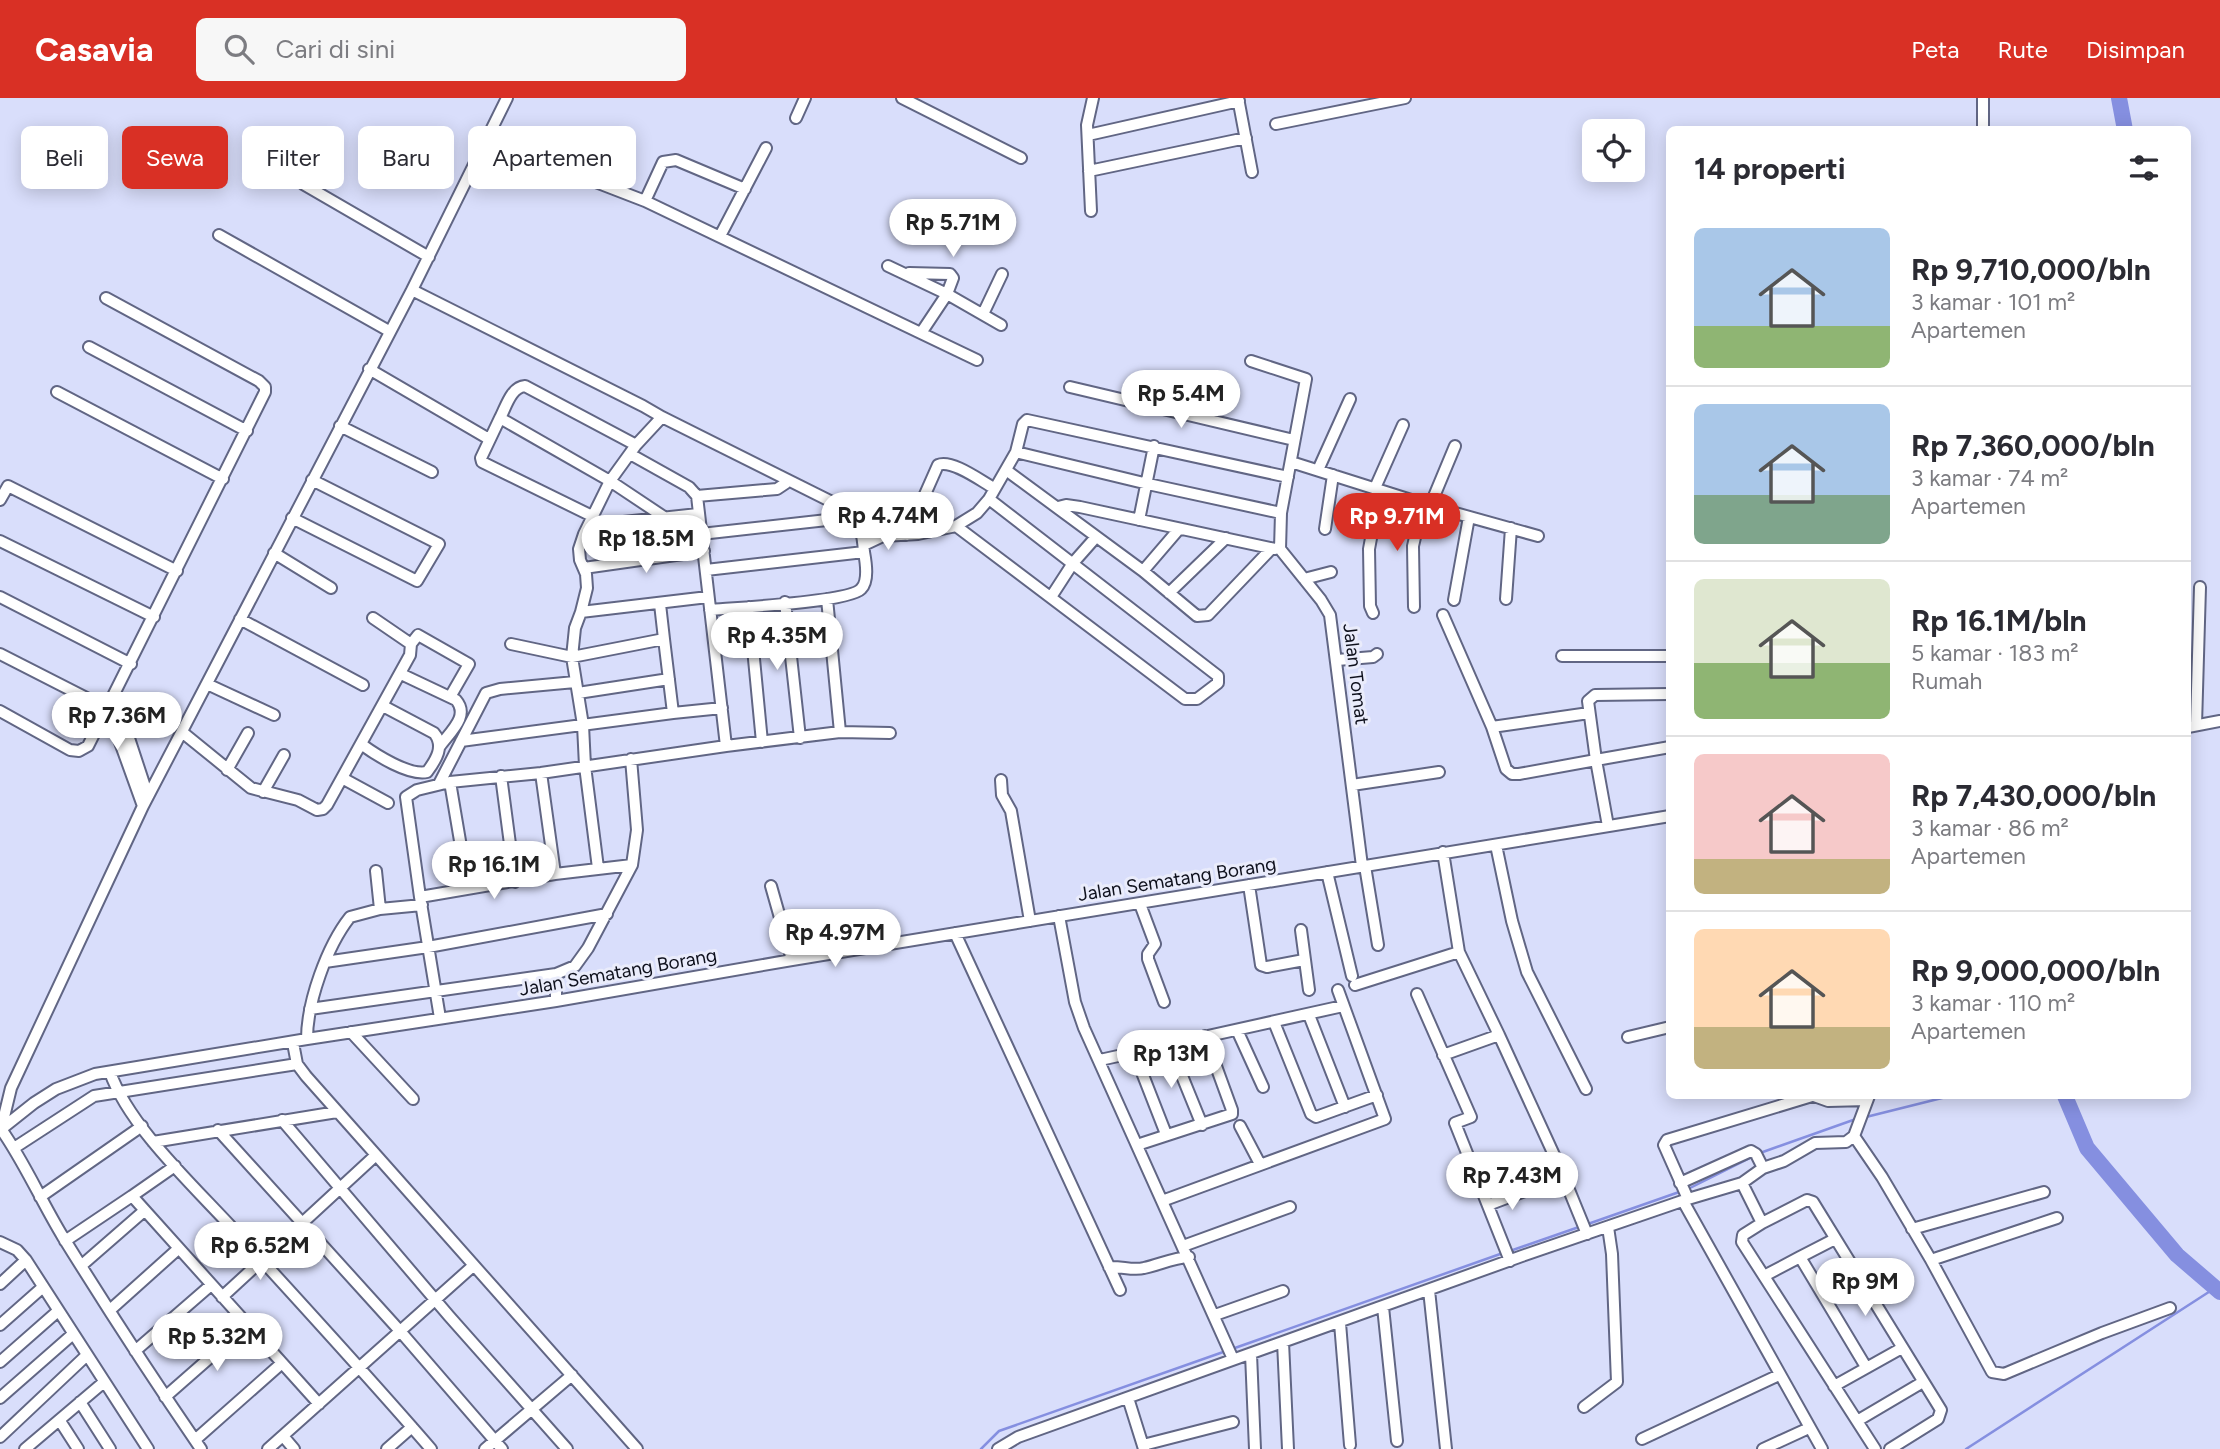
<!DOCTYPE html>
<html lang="id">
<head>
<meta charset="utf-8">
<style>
  :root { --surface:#fff; --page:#f7f7f7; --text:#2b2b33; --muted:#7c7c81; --line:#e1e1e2; --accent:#d93025 }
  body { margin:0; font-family:Figtree,sans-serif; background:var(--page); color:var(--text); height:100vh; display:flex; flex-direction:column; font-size:26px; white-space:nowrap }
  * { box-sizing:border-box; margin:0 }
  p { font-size:23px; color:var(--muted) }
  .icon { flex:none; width:38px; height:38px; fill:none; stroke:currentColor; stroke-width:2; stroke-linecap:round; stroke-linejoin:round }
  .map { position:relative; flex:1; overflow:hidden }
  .panel { position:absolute; left:1666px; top:28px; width:525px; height:973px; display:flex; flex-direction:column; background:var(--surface); border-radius:10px; box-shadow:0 4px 18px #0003 }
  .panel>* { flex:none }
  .hud { position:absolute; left:21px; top:28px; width:665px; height:63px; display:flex; gap:14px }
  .fabs { position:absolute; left:1582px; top:21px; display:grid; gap:14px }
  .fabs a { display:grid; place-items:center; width:63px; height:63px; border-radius:10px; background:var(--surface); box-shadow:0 4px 18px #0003; font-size:35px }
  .price { position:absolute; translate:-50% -60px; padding:0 16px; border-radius:24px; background:#fff; color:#222; font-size:23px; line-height:46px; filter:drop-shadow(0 2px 4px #0008) }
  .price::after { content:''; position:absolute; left:50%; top:42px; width:21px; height:16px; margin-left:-10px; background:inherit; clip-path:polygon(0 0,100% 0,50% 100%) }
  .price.active { background:var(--accent); color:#fff }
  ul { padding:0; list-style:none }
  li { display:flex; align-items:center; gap:21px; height:175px; padding:0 28px }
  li+li { border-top:2px solid var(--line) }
  li span { display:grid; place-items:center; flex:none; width:196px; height:140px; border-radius:10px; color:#555 }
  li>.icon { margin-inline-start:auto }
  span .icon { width:84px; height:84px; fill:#fffc; stroke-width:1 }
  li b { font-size:30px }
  h2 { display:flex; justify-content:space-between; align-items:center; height:84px; padding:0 28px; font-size:30px }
  .pill { padding:0 24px; border-radius:10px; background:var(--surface); box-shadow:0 4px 18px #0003; font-size:24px; line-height:63px }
  .pill.active { background:var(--accent); color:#fff }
  header { display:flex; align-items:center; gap:42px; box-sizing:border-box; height:98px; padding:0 35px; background:var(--accent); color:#fff }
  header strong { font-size:33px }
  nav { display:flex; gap:38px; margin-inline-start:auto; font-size:24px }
  .search { width:490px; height:63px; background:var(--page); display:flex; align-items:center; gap:18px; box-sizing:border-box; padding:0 24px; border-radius:10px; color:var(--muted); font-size:26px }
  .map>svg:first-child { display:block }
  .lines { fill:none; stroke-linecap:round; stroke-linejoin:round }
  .stream { stroke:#858fe0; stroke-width:2.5 }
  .river { stroke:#858fe0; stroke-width:16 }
  .minor-casing { stroke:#616684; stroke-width:14 }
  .minor { stroke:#fff; stroke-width:10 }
  .labels { text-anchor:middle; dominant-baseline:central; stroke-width:6; stroke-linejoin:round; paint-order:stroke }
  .street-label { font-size:19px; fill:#0f111d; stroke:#eaecfb }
</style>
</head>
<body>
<header>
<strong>Casavia</strong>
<div class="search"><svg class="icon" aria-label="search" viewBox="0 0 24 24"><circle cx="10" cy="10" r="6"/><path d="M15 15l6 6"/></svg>Cari di sini</div>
<nav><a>Peta</a><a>Rute</a><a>Disimpan</a></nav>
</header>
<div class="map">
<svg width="2220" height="1351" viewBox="0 0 2220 1351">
  <rect width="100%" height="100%" fill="#d9defb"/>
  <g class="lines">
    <!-- stream -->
    <path class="stream" d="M1866,1019l84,-21
      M1760,1055l96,-34
      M1688,1091l66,-33
      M1585,1127l97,-34
      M1510,1153l69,-24
      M1232,1251l271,-96
      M981,1351l18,-18 227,-80
      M1966,1351l249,-161"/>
    <!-- river -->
    <path class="river" d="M2119,0l6,32
      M2065,998l22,52 90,107 43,37"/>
    <defs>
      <path id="minor" d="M902,0l119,60
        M1238,0l14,74
        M1983,0v32
        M796,20l9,-20
        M1276,26l129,-26
        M489,34l99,47 57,22 332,159
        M1088,37l151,-34
        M1089,73l157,-33
        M303,86l126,73
        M645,103l18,-39 13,-2 69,29
        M1091,113l-4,-86 6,-27
        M219,137l170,96
        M720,138l46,-88
        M888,168l59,28 54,31
        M909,175l41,1 3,4 -6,16 -26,39
        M412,192l231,116 19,11 -26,28 -26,36 54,36
        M983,216l19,-40
        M89,249l158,84
        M1251,263l55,18 -25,134 -1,36 41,51 9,15 32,251
        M369,271l120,70
        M1070,289l224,53
        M57,294l166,87
        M662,319l172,86 9,9 2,6 -144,16
        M500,320c6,-11 11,-31 25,-32l111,59
        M340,328l92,46
        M1016,354l132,32 133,29
        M1291,364l139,44 108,30
        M1006,372l137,101 54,45 11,-1 63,-66
        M1318,372l32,-71
        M1375,390l28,-63
        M697,398l80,-7 9,-6 1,-3
        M0,402l8,-14 169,85
        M1430,408l25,-60
        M1058,409l8,-2 14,2 195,42
        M292,420l125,63 22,-37 -127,-64
        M1139,422l15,-74
        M590,425h24l84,-9
        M956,428l229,173h12l21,-16v-7l-229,-177
        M1325,431l8,-54
        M907,437l31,-70c14,-6 43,16 56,23
        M0,443l154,76
        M864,447l19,-9 35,-2 38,-8 21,-13 12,-14 27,-47 7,-28 4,-4 261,57
        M274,455l57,35
        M584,470l120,-17
        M706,472l158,-18c-1,-15 -2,-31 -19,-34
        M1143,473l36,-42
        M1304,481l27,-7
        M1169,495l57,-55
        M0,499l131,67
        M1051,499l22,-34 23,-26
        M1506,501l5,-71
        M1454,502l15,-83
        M785,504l15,136
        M660,506l4,35
        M749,509l13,135
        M1414,509l-1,-61 10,-43
        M710,512c23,-2 139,-8 151,-21 8,-8 5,-26 3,-37
        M581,514l6,-24 -1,-14 -6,-14 -1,-11 5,-15 26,-53 -110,-63 -19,40 1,4 112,55
        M1373,515l-3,-7 -1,-57 11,-59
        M1443,517l49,112 14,42 6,5h7l77,-14 12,66
        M240,521l123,66
        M411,546l7,-9 51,29 -19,33
        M0,556l108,55 35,97
        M1562,558h108
        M1337,562l36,-3 4,-3
        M401,576l55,26c14,16 -6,32 -16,46
        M207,586l67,31
        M578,595l91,-14
        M1670,596l-75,1 -7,6 8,59 74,-13
        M113,600l12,28 23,70
        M0,613l70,39 9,1 9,-5 177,-354v-5l-6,-6 -153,-83
        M673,615l49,-5
        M2196,627l4,-138
        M1492,629l97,-14
        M2188,629l32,-6
        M182,634l69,56 47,12 19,10 6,-1 4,-4 83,-150 1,-11 -38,-26
        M840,634l50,1
        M461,643l212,-28 -9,-74 -92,18 -61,-13
        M361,646c15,11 48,32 66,28 9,-12 18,-26 7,-39l-51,-27
        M726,648l114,-14 -13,-133
        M227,672l21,-37
        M541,675l14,101
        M501,678l14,106
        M342,680l46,25
        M1001,682l1,15 9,16 19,110
        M450,684l18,106
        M439,686l47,-91 14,-4 75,-7
        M1352,687l87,-13
        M263,694l21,-37
        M1496,747l16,76 15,51 59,117
        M1365,768l13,79
        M598,770l-13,-102 -2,-41 -11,-68 3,-29 6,-16 127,-15
        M376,773l4,38
        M1327,774l25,104
        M1249,787l12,80 6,2 37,-7
        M771,788l21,74
        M420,799l-14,-100 11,-7 33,-8 91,-9 185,-27 -29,-250 -8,-9 -59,-33
        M1140,806l15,40 -7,10v5l16,43
        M1059,818l16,86 9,26 149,331
        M1301,832l8,60
        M955,835l165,357
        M325,864l103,-15 179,-33
        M1355,887l104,-33
        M1417,896l54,123 -16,6 55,138
        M556,903v-27
        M310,911l246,-35 19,-8 13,-18 44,-83 5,-35 -6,-71
        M1309,917l36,92
        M440,920l-20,-121 135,-23 77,-9
        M1274,924l37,92 5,3 61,-22
        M1237,932l26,57
        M351,934l62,67
        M1499,937l61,133 27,66
        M1628,939l42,-10
        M307,941c0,-37 20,-93 43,-122l30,-8 42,-4
        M293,945l4,21 9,12 331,373
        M1169,946l33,81
        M1134,954l32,82
        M1443,957l56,-20 -40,-83 -16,-100
        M1100,962l243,-54
        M110,974c19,55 85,115 125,159 66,72 132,144 196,218
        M1814,998l14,5 39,-1
        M282,1022l167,196 118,133
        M1240,1028l20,38
        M0,1032l34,-27 22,-14 39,-15 212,-35 249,-38 236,-41 878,-144
        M218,1032l182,201 102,118
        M1854,1038l15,-40
        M153,1044l184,-30
        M1137,1047l95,-31v-4l-27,-74
        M14,1050l80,-52 203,-32
        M175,1068l-43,30 187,208
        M1680,1085l71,-32 5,3 7,14
        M1742,1085l20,40 -19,12 -1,7 133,207
        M40,1099l102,-71
        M1688,1101l-24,-54 3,-5 145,-44
        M1162,1103l223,-82 -47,-129
        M1683,1103l139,248
        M1488,1107l37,-14
        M1762,1125l45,-23 6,2 128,208 -3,9 -48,30
        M1912,1131l132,-37
        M65,1143l67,-45
        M0,1144l17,8 9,10 122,189
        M1183,1148l107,-39
        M1800,1159l35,-18
        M1931,1162l126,-42
        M82,1167l62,-54
        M1109,1169c12,-1 24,4 35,1 15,-3 28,-10 45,-11
        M1764,1178l36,-19 66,110
        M0,1186l26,-24
        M1429,1192l17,159
        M222,1199l154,-142
        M1383,1209l14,134
        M110,1212l68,-61
        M1215,1217l68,-24
        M1340,1225l10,122
        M0,1227l43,-38
        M1283,1244l5,107
        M135,1253l76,-66
        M1251,1256l4,95
        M0,1264l58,-51
        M1834,1288l68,-38
        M165,1299l82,-72
        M0,1300l73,-64
        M1128,1300l16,51
        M80,1304l30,47
        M1584,1309l33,-25 -5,-128 -4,-27
        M60,1323l18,28
        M1857,1323l66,-39
        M283,1338l11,13
        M0,1339l87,-82
        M1642,1341l137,-64
        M195,1342l87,-77
        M1143,1347l90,-23
        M25,1351l79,-67
        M201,1351c-48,-70 -94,-141 -138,-212 -22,-36 -38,-74 -62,-108l10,-41 132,-282 269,-516 95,-192
        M268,1351l205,-183
        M387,1351l25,-22
        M485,1351l87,-74
        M998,1351l20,-12 504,-181 166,-57 54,-16 21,-15 21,-7 31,-18 31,-1 8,-6 28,41 49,83 61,112 12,2 98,-41 68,-25
        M1763,1351l46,-21"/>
    </defs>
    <!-- minor casing -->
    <use href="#minor" class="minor-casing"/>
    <!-- minor -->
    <use href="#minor" class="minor"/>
  </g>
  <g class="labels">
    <!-- street labels -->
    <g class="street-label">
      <text transform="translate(1356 576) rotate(83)">Jalan Tomat</text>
      <text transform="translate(1177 781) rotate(-9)">Jalan Sematang Borang</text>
      <text transform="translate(618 874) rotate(-10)">Jalan Sematang Borang</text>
    </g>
  </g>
</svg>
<div class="fabs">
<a><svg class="icon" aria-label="locate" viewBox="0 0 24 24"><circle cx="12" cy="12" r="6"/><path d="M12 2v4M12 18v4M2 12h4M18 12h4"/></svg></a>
</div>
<b class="price" style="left:953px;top:161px">Rp 5.71M</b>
<b class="price" style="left:1181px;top:332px">Rp 5.4M</b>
<b class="price" style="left:888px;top:454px">Rp 4.74M</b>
<b class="price active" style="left:1397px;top:455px">Rp 9.71M</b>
<b class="price" style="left:646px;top:477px">Rp 18.5M</b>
<b class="price" style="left:777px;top:574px">Rp 4.35M</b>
<b class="price" style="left:117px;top:654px">Rp 7.36M</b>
<b class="price" style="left:494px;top:803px">Rp 16.1M</b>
<b class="price" style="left:835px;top:871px">Rp 4.97M</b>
<b class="price" style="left:1171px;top:992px">Rp 13M</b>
<b class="price" style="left:1512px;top:1114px">Rp 7.43M</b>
<b class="price" style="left:260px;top:1184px">Rp 6.52M</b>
<b class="price" style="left:1865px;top:1220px">Rp 9M</b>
<b class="price" style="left:217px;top:1275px">Rp 5.32M</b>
<div class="hud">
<a class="pill">Beli</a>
<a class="pill active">Sewa</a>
<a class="pill">Filter</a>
<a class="pill">Baru</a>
<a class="pill">Apartemen</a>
</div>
<section class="panel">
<h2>14 properti<svg class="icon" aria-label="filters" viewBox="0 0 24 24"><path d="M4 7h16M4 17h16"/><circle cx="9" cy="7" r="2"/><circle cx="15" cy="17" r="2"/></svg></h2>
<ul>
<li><span style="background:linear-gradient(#a9c7e8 70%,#8fb573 0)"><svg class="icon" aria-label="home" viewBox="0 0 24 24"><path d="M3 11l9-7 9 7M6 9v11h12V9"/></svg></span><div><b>Rp 9,710,000/bln</b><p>3 kamar · 101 m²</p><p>Apartemen</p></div></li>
<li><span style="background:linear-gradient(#a9c7e8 65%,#7fa58c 0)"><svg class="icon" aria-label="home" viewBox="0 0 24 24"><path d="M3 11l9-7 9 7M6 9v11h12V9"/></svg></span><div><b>Rp 7,360,000/bln</b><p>3 kamar · 74 m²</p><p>Apartemen</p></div></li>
<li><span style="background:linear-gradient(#dfe7d0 60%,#8fb573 0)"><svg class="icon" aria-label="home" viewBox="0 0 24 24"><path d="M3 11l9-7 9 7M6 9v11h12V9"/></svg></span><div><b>Rp 16.1M/bln</b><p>5 kamar · 183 m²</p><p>Rumah</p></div></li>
<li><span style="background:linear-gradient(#f6c9c9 75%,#c2b280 0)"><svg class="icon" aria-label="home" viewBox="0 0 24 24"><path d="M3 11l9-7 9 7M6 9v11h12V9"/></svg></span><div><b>Rp 7,430,000/bln</b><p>3 kamar · 86 m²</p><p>Apartemen</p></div></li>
<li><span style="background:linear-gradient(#ffd9b3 70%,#c2b280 0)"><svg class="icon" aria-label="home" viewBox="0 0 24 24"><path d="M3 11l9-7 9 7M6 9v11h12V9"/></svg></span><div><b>Rp 9,000,000/bln</b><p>3 kamar · 110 m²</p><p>Apartemen</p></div></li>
</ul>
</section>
</div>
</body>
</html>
